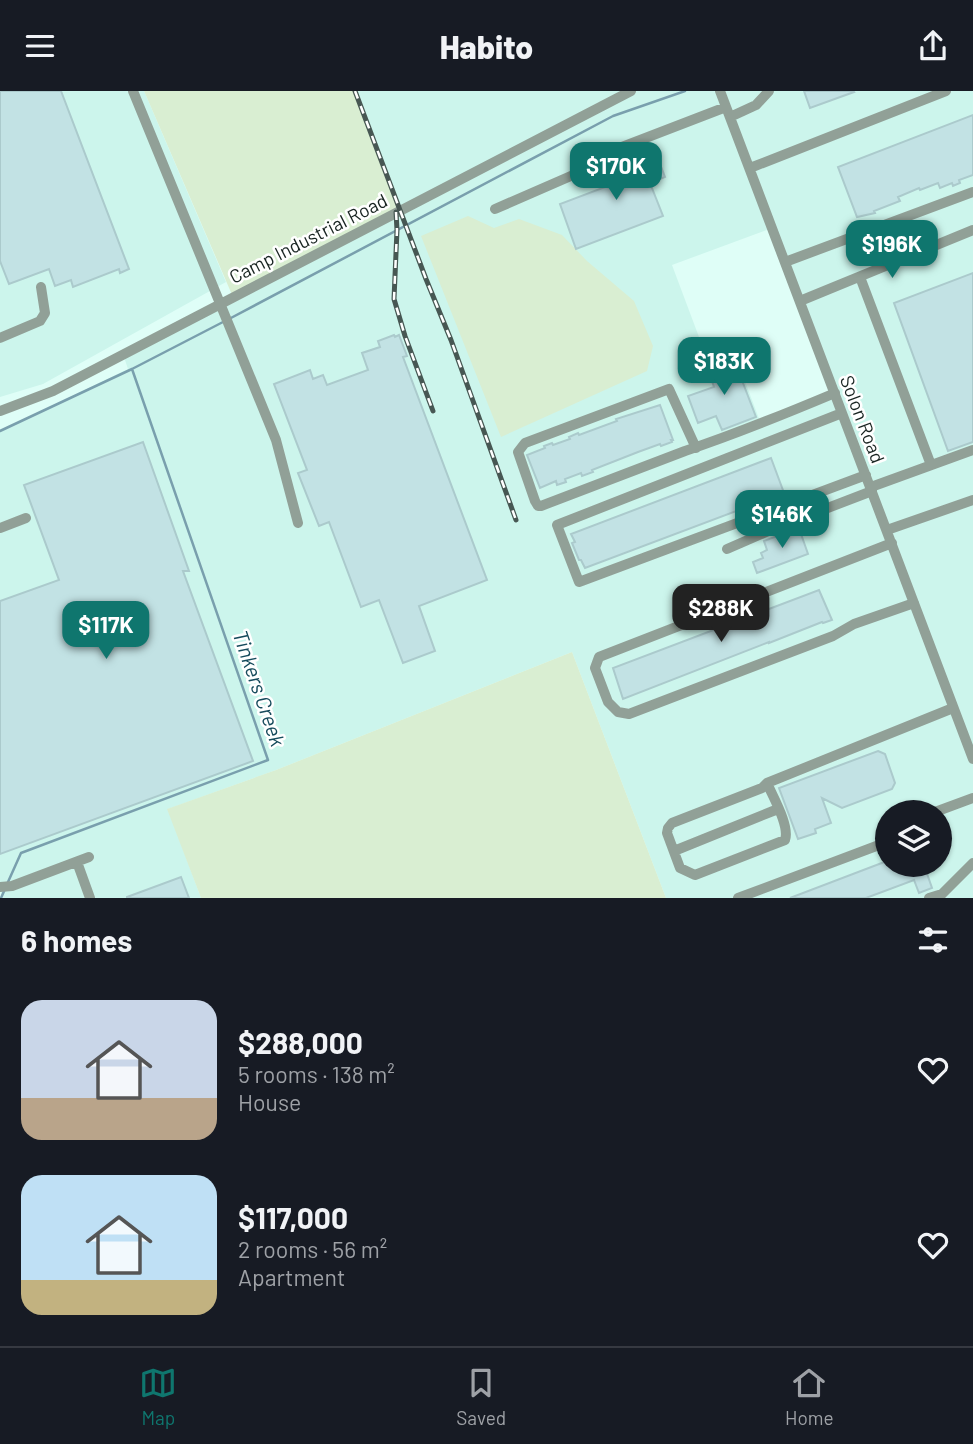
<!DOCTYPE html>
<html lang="en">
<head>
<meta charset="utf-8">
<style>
  :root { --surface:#171b24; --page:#20242c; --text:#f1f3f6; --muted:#9ea1a6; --line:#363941; --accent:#0f766e }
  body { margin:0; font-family:Barlow,sans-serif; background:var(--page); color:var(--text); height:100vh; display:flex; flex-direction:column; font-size:26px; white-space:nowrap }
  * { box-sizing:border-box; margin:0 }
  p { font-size:23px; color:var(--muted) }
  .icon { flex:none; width:38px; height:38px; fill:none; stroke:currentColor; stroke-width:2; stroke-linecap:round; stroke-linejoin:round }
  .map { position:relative; height:807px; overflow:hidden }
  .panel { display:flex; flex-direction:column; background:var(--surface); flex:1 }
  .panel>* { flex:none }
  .fabs { position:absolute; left:875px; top:709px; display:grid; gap:14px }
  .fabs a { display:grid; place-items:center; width:77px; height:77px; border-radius:50%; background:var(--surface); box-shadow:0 2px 5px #0004; font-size:35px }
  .price { position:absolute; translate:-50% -60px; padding:0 16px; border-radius:14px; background:var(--accent); color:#fff; font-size:23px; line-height:46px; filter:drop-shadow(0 2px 4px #0008) }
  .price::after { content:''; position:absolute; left:50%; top:42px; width:21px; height:16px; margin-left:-10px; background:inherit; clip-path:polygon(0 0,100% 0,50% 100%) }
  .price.active { background:#222; color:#fff }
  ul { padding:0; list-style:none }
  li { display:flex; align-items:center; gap:21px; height:175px; padding:0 21px }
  li span { display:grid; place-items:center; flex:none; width:196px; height:140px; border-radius:21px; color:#555 }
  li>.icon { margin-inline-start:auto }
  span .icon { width:84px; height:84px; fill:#fffc; stroke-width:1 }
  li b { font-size:30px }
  h2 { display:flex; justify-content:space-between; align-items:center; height:84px; padding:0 21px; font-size:30px }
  header { display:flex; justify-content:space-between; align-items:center; height:91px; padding:0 21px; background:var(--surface); font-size:32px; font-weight:800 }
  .menu { display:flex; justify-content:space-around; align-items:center; height:98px; border-top:2px solid var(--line); background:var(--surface); font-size:19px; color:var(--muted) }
  .menu a { display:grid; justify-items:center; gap:4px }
  .menu .active { color:var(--accent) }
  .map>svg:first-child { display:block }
  .built { fill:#ccf5ec; fill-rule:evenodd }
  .green { fill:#d9eed2 }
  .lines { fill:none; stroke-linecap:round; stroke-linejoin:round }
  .stream { stroke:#799fad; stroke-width:2.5 }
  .building { fill:#c2e2e4; stroke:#abcacc; stroke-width:2 }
  .minor { stroke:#91a097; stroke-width:10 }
  .rail-casing { stroke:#475753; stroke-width:5 }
  .rail { stroke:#fff; stroke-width:2.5; stroke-dasharray:8; stroke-linecap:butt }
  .labels { text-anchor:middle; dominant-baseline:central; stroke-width:5; stroke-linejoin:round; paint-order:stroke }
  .street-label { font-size:19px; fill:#182421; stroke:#fff }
  .water-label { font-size:21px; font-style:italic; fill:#164b5c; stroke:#fff }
</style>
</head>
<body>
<header><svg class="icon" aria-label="menu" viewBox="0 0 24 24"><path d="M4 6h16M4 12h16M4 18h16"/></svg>Habito<svg class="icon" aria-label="share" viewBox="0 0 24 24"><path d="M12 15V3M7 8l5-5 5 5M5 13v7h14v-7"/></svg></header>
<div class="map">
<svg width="973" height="807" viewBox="0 0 973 807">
  <rect width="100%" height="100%" fill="#dffef7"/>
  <!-- built -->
  <path class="built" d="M0,0h144l82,191 -183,102 -43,13z
    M355,0h618v807h-307l-94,-246 -296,118 -108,39 33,89h-198l-3,-8v-459l128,-62 -5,-15 277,-143zM772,137l63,165 -74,31 -30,-80 -26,9 -33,-88zM887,721h53v53h-53z"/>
  <!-- green -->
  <path class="green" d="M144,0h211l45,119 -167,87z
    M468,125l26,12 25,-9 43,16 25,26 47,40 19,45 -6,25 -146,66 -80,-201z
    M572,561l94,246h-465l-34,-89 109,-39z"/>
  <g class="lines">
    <!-- stream -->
    <path class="stream" d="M229,228l384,-203 72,-25
      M0,340l132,-62 91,-47
      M8,791l13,-29 247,-93 -136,-391
      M1,807l4,-9"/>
  </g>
  <!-- building -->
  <path class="building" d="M0,0h61l68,178 -9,4 -1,-4 -46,18 -2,-7 -16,6 -6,-17 -40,15 -9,-23z
    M804,0h49l1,1 -44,16z
    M973,24v60l-14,5 1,3 -7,3 -1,-3 -12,5 -2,-5 -18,7 -1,-2 -21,9 2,4 -26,10 1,2 -18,4 -19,-50z
    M655,60l10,26 -15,6 13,33 -87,33 -16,-45 48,-18 -5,-15z
    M973,182v169l-25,9 -54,-148z
    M394,244l1,2 4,-2 8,21 -4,1 84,223 -68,26 16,45 -32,12 -24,-63 -18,7 -32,-85 -10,4 -21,-53 9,-3 -33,-86 36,-14 3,9 10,-4 4,10 41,-15 -6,-17 18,-6 -2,-6z
    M733,266l23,60 -34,13 -6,-14 -18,7 -10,-27 26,-9 -7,-20z
    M660,314l13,35h-2l1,2 -11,4 -1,-2 -22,8 -46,18 1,2 -11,4 -1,-3 -16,6 1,3 -9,3 -1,-4 -16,7 -13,-33 18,-7 -1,-2 8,-3 1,2 17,-6 -1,-2 9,-4 1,2 38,-14 -1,-2z
    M143,351l46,129h-6l70,190 -253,93v-253l59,-21 -35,-95z
    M771,367l13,35 -199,75 -4,-8h-2l-7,-17 3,-1 -4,-8z
    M803,435l2,7 -4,1 7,20 -51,19 -4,-11 10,-4 -2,-5 6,-3 -3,-9z
    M819,499l13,30 -9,3 -1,-1 -53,21v-1l-146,57 -10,-31z
    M878,660l7,3 10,29 -3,6 -50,19 -20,-10 9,25 -16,6 1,4 -18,6 -19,-51z
    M887,770v4h37l8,23 -13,5 -5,-13 -48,18h-76z
    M181,786l8,21h-62v-1z"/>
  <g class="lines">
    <!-- minor -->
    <path class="minor" d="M133,0l143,349 22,83
      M720,0l253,668
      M730,26l26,-12 13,-14
      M750,77l196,-77
      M495,118l85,-37 29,-20 117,-45
      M785,171l188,-70
      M860,186l71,188
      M800,210l173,-71
      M0,247l40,-17 5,-8 -4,-26
      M0,320l53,-20 578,-300
      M842,322l-285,112 22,57 287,-107
      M696,357l-27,-59 -144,54 -7,9 17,49 3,5h3l144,-55c51,-17 100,-37 150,-58
      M871,396l102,-37
      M0,437l26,-10
      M887,439l86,-30
      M892,452l-293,114 -4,11 13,34 10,10 11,2 204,-78 21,-12 60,-21
      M727,458l46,-20 99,-38
      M767,692c6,14 23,43 18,57l-90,35 -15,-7 -13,-35 1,-5 4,-5 90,-35 5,-5 186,-75
      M935,721l38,-14
      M674,760l104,-42
      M77,771l13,36
      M0,796l12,-1 77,-29
      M738,807l149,-56
      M929,807l13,-4 31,-31"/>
    <defs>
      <path id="rail" d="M355,0l71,188 25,61 65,180
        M396,121l1,18 -3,69 11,37 28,75"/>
    </defs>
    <!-- rail casing -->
    <use href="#rail" class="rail-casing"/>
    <!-- rail -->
    <use href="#rail" class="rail"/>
  </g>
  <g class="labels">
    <!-- street labels -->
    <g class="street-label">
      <text transform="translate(308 147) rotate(-27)">Camp Industrial Road</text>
      <text transform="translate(863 328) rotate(69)">Solon Road</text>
    </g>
    <!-- water labels -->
    <g class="water-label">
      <text transform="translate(260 597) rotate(71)">Tinkers Creek</text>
    </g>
  </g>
</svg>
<div class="fabs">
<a><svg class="icon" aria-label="layers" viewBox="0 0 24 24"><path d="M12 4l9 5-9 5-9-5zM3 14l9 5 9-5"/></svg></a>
</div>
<b class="price" style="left:616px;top:111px">$170K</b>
<b class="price" style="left:892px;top:189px">$196K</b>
<b class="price" style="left:724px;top:306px">$183K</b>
<b class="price" style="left:782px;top:459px">$146K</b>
<b class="price active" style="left:721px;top:553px">$288K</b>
<b class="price" style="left:106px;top:570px">$117K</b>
</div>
<section class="panel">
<h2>6 homes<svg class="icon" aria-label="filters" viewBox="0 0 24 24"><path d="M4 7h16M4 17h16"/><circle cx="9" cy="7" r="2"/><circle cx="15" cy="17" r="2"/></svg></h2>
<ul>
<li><span style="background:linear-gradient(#c9d6e8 70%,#b9a48a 0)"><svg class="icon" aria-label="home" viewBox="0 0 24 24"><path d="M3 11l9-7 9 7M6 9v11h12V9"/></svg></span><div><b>$288,000</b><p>5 rooms · 138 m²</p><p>House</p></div><svg class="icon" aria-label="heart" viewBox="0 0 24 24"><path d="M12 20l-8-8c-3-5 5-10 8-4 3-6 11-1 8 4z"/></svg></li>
<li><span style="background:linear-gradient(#bfe0f5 75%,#c2b280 0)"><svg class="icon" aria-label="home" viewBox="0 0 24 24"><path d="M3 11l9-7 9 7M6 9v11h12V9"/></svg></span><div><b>$117,000</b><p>2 rooms · 56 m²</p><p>Apartment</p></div><svg class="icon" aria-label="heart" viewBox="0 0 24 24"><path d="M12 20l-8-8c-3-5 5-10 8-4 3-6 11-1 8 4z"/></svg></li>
</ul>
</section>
<nav class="menu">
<a class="active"><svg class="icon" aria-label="map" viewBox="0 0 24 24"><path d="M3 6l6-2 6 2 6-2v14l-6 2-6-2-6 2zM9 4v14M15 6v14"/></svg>Map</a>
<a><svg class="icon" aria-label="saved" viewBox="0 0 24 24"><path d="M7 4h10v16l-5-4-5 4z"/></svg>Saved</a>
<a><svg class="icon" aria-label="home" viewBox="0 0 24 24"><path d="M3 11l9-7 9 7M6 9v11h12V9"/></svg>Home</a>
</nav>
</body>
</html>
